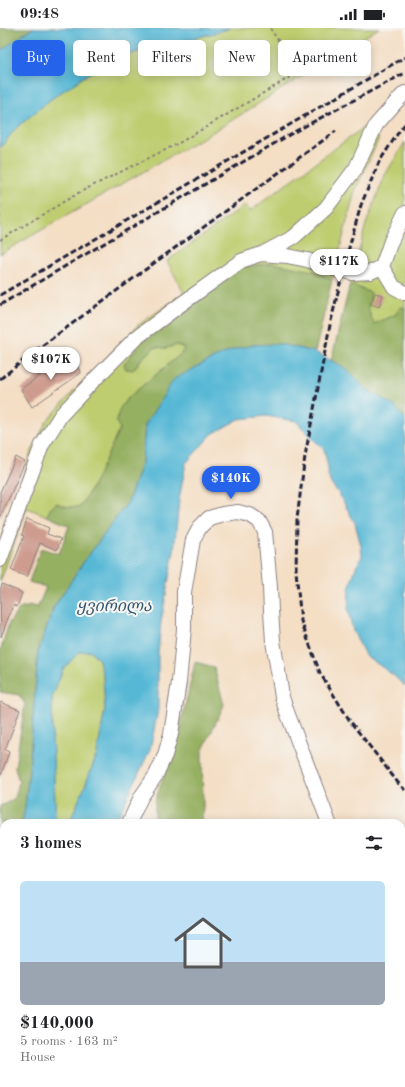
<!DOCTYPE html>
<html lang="en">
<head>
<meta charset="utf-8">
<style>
  :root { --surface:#fff; --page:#f2f2f2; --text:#202124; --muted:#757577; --line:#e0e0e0; --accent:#2563eb }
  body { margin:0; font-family:"Old Standard TT","Noto Serif Georgian",serif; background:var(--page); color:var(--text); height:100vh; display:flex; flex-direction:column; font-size:15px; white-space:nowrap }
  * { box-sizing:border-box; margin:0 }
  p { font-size:13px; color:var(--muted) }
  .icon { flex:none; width:22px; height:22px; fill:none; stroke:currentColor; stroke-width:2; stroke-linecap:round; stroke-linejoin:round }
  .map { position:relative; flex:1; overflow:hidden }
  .side { position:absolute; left:0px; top:791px; width:405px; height:268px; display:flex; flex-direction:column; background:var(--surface); border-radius:12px 12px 0 0; box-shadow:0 2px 10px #0003 }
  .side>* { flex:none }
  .guide { position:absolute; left:12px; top:12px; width:381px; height:36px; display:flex; gap:8px }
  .price { position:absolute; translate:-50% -34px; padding:0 9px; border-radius:14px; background:#fff; color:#222; font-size:13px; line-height:26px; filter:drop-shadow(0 1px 2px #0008) }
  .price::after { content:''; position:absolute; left:50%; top:24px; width:12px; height:9px; margin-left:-6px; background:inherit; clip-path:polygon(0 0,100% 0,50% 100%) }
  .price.selected { background:var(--accent); color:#fff }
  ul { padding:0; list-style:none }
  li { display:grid; align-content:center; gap:8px; height:212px; padding:0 20px }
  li+li { border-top:1px solid var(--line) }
  li span { display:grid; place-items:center; height:124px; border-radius:6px; color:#555 }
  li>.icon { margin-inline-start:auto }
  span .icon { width:72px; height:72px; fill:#fffc; stroke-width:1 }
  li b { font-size:17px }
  h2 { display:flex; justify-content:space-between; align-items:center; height:48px; padding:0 20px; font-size:17px }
  .tag { padding:0 14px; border-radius:6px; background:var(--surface); box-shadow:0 2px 10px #0003; font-size:14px; line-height:36px }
  .tag.selected { background:var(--accent); color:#fff }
  .status { display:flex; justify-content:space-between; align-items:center; height:28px; padding:0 20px; background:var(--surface); direction:ltr }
  .status svg { height:11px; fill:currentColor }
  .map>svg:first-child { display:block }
  .green { fill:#becd6f; stroke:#707855 }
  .forest { fill:#96b062; stroke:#5c694e }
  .water { fill:#57b8d5; stroke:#3c6d88 }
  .building { fill:#ce9c8f }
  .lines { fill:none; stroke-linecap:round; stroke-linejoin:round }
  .minor-casing { stroke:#8b8080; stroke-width:16 }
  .path { stroke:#8b8080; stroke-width:2; stroke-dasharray:3 3; stroke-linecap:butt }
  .minor { stroke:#fff; stroke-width:14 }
  .rail { stroke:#22223b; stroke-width:3; stroke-dasharray:6 3; stroke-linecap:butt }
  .minor-bridge-casing { stroke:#8b8080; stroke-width:16; stroke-linecap:butt }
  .minor-bridge { stroke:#fff; stroke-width:14 }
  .labels { text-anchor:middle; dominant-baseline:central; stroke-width:4; stroke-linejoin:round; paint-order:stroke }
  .water-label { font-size:16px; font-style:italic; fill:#355671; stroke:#f6f6f2 }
</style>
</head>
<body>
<div class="status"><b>09:48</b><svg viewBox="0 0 49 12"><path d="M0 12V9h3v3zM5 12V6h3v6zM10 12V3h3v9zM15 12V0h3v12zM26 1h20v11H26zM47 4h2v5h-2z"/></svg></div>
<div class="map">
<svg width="405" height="1059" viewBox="0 0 405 1059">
  <rect width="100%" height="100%" fill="#f6f6f2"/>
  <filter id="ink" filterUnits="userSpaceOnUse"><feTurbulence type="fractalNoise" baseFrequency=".025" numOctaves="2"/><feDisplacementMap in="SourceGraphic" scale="8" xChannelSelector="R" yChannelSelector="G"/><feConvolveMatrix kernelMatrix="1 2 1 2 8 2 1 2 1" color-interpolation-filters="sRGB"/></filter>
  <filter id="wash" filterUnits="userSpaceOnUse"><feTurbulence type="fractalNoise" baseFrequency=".012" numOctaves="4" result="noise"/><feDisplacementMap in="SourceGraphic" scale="16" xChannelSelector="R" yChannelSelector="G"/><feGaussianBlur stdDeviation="0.9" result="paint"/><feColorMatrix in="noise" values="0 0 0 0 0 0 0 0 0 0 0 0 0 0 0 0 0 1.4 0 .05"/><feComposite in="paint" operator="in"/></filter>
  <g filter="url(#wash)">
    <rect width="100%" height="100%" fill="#f4dec4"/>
    <!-- green -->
    <path class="green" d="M230,0h149l-161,101 -218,125v-106l16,-20 35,-29 43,-29 40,-17 81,-20z
      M364,99l15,11 -24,53 -23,89 -19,-9 -140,46 -40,53 8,-11 14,-12 11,1 11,-3 8,3 -3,5 -53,44 -13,25 4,6c-12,28 -24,54 -40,79h-12l-12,-4 -6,6 -3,7 -20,-8 -27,74v-37l31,-92 15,-31 29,-32 62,-64 47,-33 -17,-32 78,-56 5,6z
      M405,114v166l-4,-1 -6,8 -21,9 -6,-15 3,-16 -21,-9 16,-60 19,-49z
      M91,623l8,9 4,16 2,33 -8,45 -12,32 -16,37h-13l-4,-88v-37l11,-29 16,-17z"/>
    <!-- forest -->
    <path class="forest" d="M0,0h34l-9,5 -25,18z
      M273,235l40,8 19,9 -17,72 -35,-8 -27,1 -21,5 -20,9 -67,66 -3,37 -14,40 -45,61 -29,44 -16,45 -9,119 -4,37 -3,15h-18v15l-4,-1v-31l5,-2 10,-6 4,-16 -4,-15 10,-63 -6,-9 -19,-3v-40l9,-29 10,-14 12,-3 7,1 8,-20 -17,-5 12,-34 18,6 10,-28 -22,-10 3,-7 6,-6 12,4h12l14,-23 26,-56 -4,-6 4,-14 9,-11 53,-44 2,-5 -7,-3 -11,3 -11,-1 -14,12 -8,11 -7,-1 -2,-5 23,-28 96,-69z
      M350,256l21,9 -3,16 6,15 21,-9 6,-8 4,1v111l-11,-13 -28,-17 -21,-21 -14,-7z
      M195,634l19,5 10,38 -22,47 1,56 -2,15h-46v-21l29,-91z
      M405,805v87l-4,2v-87z
      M4,961v75l-4,5v-76z
      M131,1055h33l-1,4h-26z"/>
    <!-- water -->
    <path class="water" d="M34,0h196l-15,5 -81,20 -40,17 -43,29 -35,29 -16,20v-97l25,-18z
      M280,316l35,8 30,16 21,21 28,17 11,13v267l-12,-11 -28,-20 -12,-24 -5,-21 1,-21 7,-22 6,-11 -1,-10 -6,-23 -16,-29 -8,-10 -3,-9v-7l-4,-19 -10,-9 -18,-19 -30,-5 -27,3 -27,15 -26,29 -7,37 -5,51 -13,71 -3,31v57l-8,40 -35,73h-46l16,-37 12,-32 8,-45 -2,-33 -4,-16 -8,-9 -12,1 -16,17 -11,29v37l4,88h-34l3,-15 4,-37 9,-119 16,-45 29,-44 45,-61 14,-40 3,-37 29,-46 38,-20 20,-9 21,-5z
      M4,852v109l-4,4v-105z"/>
    <g id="blocks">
      <!-- building -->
      <path class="building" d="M375,265l8,2 -4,12 -8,-3z
        M70,326l11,19 -49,34 -11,-18z
        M16,429l9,5 -25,56v-26z
        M27,491l22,9 -2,6 14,5 -4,11 -17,-7 -13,34 -16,-7 13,-34 -2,-1z
        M2,556l20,9 -5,14 -4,-2 -12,32 -1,-47z
        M0,674l20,8 -15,40 4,2 -8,23h-1z"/>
    </g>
  </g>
  <g filter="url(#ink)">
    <use href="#blocks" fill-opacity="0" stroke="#8b8080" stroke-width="1"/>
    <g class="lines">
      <defs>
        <path id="minor" d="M262,226l32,-17 32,-29 30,-40 20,-43 21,-24 8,-8
          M382,239l12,20 11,6
          M353,245l18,-1 11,-5 9,-26 14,-28
          M0,532l22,-61 20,-54 19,-30 32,-34 43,-43 44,-33 61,-44 20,-7 26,2 20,4 24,7
          M129,795l12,-26 15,-22 9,-20 6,-21 8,-52 5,-53v-37l9,-52 7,-13 9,-9 14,-4 15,-2 12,3 9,6 6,11 5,55 1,24 2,30 6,36 3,20 5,15 42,111
          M0,863l4,1
          M401,1010l4,-12
          M368,1055l6,4
          M388,1059v-4"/>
      </defs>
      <!-- minor casing -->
      <use href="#minor" class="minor-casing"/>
      <!-- path -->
      <path class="path" d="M0,212l80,-48 99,-49 118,-70 -5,-11 -22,-34"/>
      <!-- minor -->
      <use href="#minor" class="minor"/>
      <!-- rail -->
      <path class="rail" d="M405,96l-5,6 -21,32 -18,43 -14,50 -17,70 -25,131 -8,63 -1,52 5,50 19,52 30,48 49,63 6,6
        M0,267l405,-238
        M0,277l74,-44 220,-129 111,-59
        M0,351l35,-28 122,-90 179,-130"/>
      <defs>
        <path id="minor-bridge" d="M331,239l22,6"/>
      </defs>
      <!-- minor-bridge casing -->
      <use href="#minor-bridge" class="minor-bridge-casing"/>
      <!-- minor-bridge -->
      <use href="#minor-bridge" class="minor-bridge"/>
    </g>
  </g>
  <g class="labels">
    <!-- water labels -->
    <g class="water-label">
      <text x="114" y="579">ყვირილა</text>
    </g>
  </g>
</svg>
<b class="price" style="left:339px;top:255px">$117K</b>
<b class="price" style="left:51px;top:353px">$107K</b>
<b class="price selected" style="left:231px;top:472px">$140K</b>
<div class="guide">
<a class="tag selected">Buy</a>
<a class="tag">Rent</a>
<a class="tag">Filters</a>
<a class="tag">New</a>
<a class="tag">Apartment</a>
</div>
<section class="side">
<h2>3 homes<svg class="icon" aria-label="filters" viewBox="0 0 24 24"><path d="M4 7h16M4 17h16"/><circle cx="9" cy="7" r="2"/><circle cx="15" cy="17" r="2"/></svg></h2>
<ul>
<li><span style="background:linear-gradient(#bfe0f5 65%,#9aa5b1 0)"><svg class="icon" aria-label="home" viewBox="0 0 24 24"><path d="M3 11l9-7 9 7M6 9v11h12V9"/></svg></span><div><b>$140,000</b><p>5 rooms · 163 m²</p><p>House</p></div></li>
</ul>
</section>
</div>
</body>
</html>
